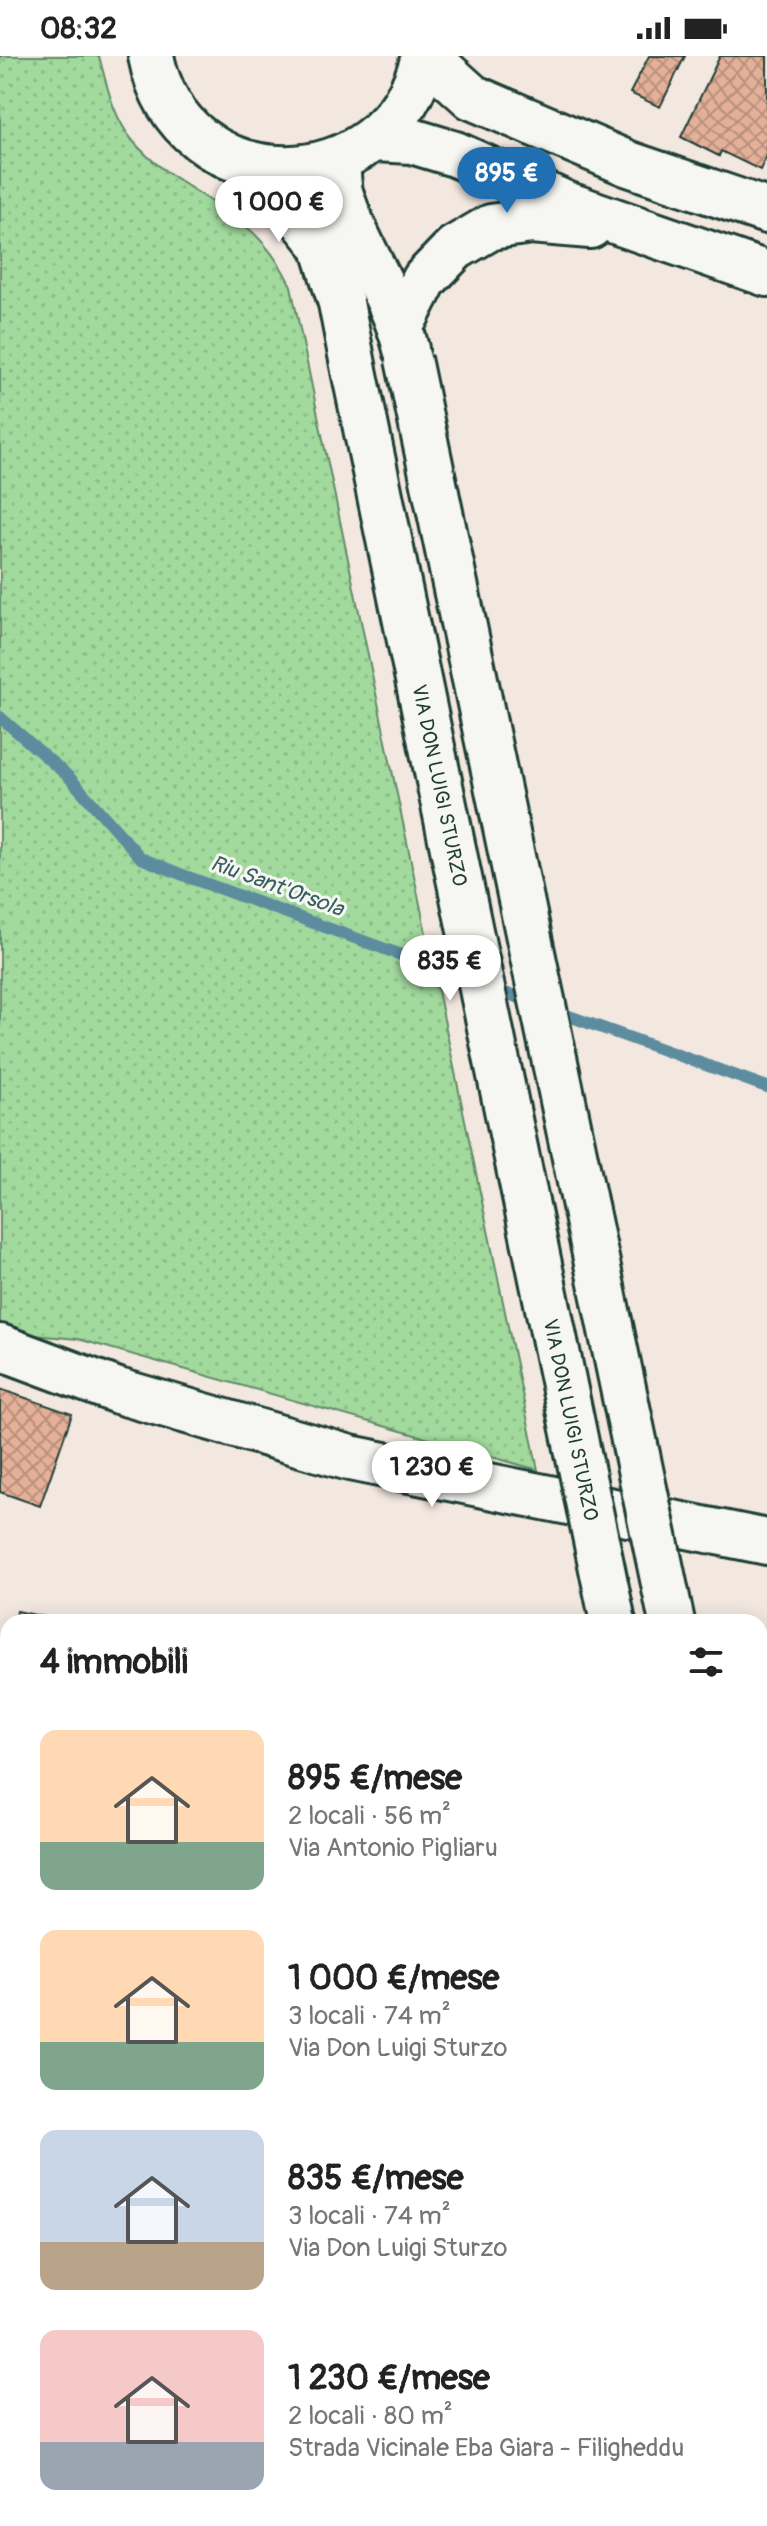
<!DOCTYPE html>
<html lang="it">
<head>
<meta charset="utf-8">
<style>
  :root { --surface:#fff; --page:#f2f2f2; --text:#222; --muted:#767676; --accent:#1f6fb2 }
  body { margin:0; font-family:Pangolin,sans-serif; background:var(--page); color:var(--text); height:100vh; display:flex; flex-direction:column; font-size:30px; white-space:nowrap }
  * { box-sizing:border-box; margin:0 }
  p { font-size:26px; color:var(--muted) }
  .icon { flex:none; width:44px; height:44px; fill:none; stroke:currentColor; stroke-width:2; stroke-linecap:round; stroke-linejoin:round }
  .map { position:relative; flex:1; overflow:hidden }
  .sheet { position:absolute; left:0px; top:1558px; width:768px; height:912px; display:flex; flex-direction:column; background:var(--surface); border-radius:24px 24px 0 0; box-shadow:0 4px 20px #0003 }
  .sheet>* { flex:none }
  .price { position:absolute; translate:-50% -68px; padding:0 18px; border-radius:28px; background:#fff; color:#222; font-size:26px; line-height:52px; filter:drop-shadow(0 2px 4px #0008) }
  .price::after { content:''; position:absolute; left:50%; top:48px; width:24px; height:18px; margin-left:-12px; background:inherit; clip-path:polygon(0 0,100% 0,50% 100%) }
  .price.active { background:var(--accent); color:#fff }
  ul { padding:0; list-style:none }
  li { display:flex; align-items:center; gap:24px; height:200px; padding:0 40px }
  li span { display:grid; place-items:center; flex:none; width:224px; height:160px; border-radius:16px; color:#555 }
  li>.icon { margin-inline-start:auto }
  span .icon { width:96px; height:96px; fill:#fffc; stroke-width:1 }
  li b { font-size:34px }
  h2 { display:flex; justify-content:space-between; align-items:center; height:96px; padding:0 40px; font-size:34px }
  .status { display:flex; justify-content:space-between; align-items:center; height:56px; padding:0 40px; background:var(--surface); direction:ltr }
  .status svg { height:22px; fill:currentColor }
  .map>svg:first-child { display:block }
  .grass { fill:url(#grass-dots); stroke:#608b68; stroke-width:2 }
  .garden { fill:#a2d99d; stroke:#608b68; stroke-width:2 }
  .lines { fill:none; stroke-linecap:round; stroke-linejoin:round }
  .stream { stroke:#5d8c9f; stroke-width:12 }
  .building { fill:url(#building-cross-hatch); stroke:#1f3d34; stroke-width:2 }
  .service-casing { stroke:#1f3d34; stroke-width:28 }
  .minor-casing { stroke:#1f3d34; stroke-width:50 }
  .secondary-casing { stroke:#1f3d34; stroke-width:50 }
  .service { stroke:#f6f6f2; stroke-width:22 }
  .minor { stroke:#f6f6f2; stroke-width:44 }
  .secondary { stroke:#f6f6f2; stroke-width:44 }
  .secondary-bridge-casing { stroke:#1f3d34; stroke-width:50; stroke-linecap:butt }
  .secondary-bridge { stroke:#f6f6f2; stroke-width:44 }
  .labels { text-anchor:middle; dominant-baseline:central; stroke-width:6; stroke-linejoin:round; paint-order:stroke }
  .street-label { font-size:20px; fill:#1f3d34; stroke:#f6f6f2 }
  .water-label { font-size:22px; font-style:italic; fill:#395e60; stroke:#f6f6f2 }
</style>
</head>
<body>
<div class="status"><b>08:32</b><svg viewBox="0 0 49 12"><path d="M0 12V9h3v3zM5 12V6h3v6zM10 12V3h3v9zM15 12V0h3v12zM26 1h20v11H26zM47 4h2v5h-2z"/></svg></div>
<div class="map">
<svg width="767" height="2470" viewBox="0 0 767 2470">
  <defs>
    <pattern id="grass-dots" width="8" height="8" patternUnits="userSpaceOnUse" patternTransform="scale(2)"><rect width="8" height="8" fill="#a2d99d"/><path d="M2 2h.1M6 6h.1" fill="none" stroke="#8bbb88" stroke-width="1.8" stroke-linecap="round"/></pattern>
    <pattern id="building-cross-hatch" width="8" height="8" patternUnits="userSpaceOnUse" patternTransform="scale(2)"><rect width="8" height="8" fill="#e5b098"/><path d="M0 0l8 8M0 8l8-8" fill="none" stroke="#b9907d"/></pattern>
  </defs>
  <rect width="100%" height="100%" fill="#f3e8e0"/>
  <filter id="ink" filterUnits="userSpaceOnUse"><feTurbulence type="fractalNoise" baseFrequency=".0125" numOctaves="2"/><feDisplacementMap in="SourceGraphic" scale="16" xChannelSelector="R" yChannelSelector="G"/><feConvolveMatrix kernelMatrix="1 2 1 2 8 2 1 2 1" color-interpolation-filters="sRGB"/></filter>
  <g filter="url(#ink)">
    <!-- grass -->
    <path class="grass" d="M0,0h99c8,30 14,61 34,85 30,36 74,53 109,82 22,17 37,38 49,63l247,1184 -460,-131 -78,-7z"/>
    <!-- garden -->
    <path class="garden" d="M0,1976l8,3v483h253l-4,8h-257z"/>
    <g class="lines">
      <!-- stream -->
      <path class="stream" d="M0,661l69,60 72,81 47,19 282,103
        M491,932l43,15
        M555,955l212,76"/>
    </g>
    <!-- building -->
    <path class="building" d="M649,0h36l-25,51 -30,-14z
      M720,0h47v100l-7,14 -39,-19 -2,5 -38,-19z
      M0,1333l72,25 -32,92 -40,-14z
      M17,1555l51,11h-53z
      M0,1735l3,1 5,10v84l-8,-3z
      M572,2462h47l-6,1 -7,7h-25z"/>
    <g class="lines">
      <defs>
        <path id="service" d="M0,1677l8,1"/>
        <path id="minor" d="M0,1291l118,44 232,67 417,84
          M0,1887l8,3
          M332,2470l4,-8"/>
        <path id="secondary" d="M151,0c29,149 238,150 273,0
          M430,0l13,15 29,26 157,67 138,47
          M375,83l37,2 43,13 111,50 201,70
          M337,105c1,10 1,21 3,31 16,55 53,102 66,157
          M250,108l28,26 45,55 18,58 13,67
          M401,270l24,-47 30,-31 36,-21 40,-6 59,5
          M760,1877l7,12
          M760,1980l7,10"/>
      </defs>
      <!-- service casing -->
      <use href="#service" class="service-casing"/>
      <!-- minor casing -->
      <use href="#minor" class="minor-casing"/>
      <!-- secondary casing -->
      <use href="#secondary" class="secondary-casing"/>
      <!-- service -->
      <use href="#service" class="service"/>
      <!-- minor -->
      <use href="#minor" class="minor"/>
      <!-- secondary -->
      <use href="#secondary" class="secondary"/>
      <defs>
        <g id="secondary-bridge">
          <path d="M408,303l264,1263"/>
          <path id="s1" d="M354,314l259,1252"/>
        </g>
      </defs>
      <!-- secondary-bridge casing -->
      <use href="#secondary-bridge" class="secondary-bridge-casing"/>
      <!-- secondary-bridge -->
      <use href="#secondary-bridge" class="secondary-bridge"/>
    </g>
  </g>
  <g class="labels">
    <!-- street labels -->
    <g class="street-label">
      <text stroke="none"><textPath href="#s1" startOffset="424">VIA DON LUIGI STURZO</textPath></text>
      <text stroke="none"><textPath href="#s1" startOffset="1072">VIA DON LUIGI STURZO</textPath></text>
    </g>
    <!-- water labels -->
    <g class="water-label">
      <text transform="translate(277 830) rotate(20)">Riu Sant'Orsola</text>
    </g>
  </g>
</svg>
<b class="price active" style="left:507px;top:159px">895 €</b>
<b class="price" style="left:279px;top:188px">1 000 €</b>
<b class="price" style="left:450px;top:947px">835 €</b>
<b class="price" style="left:432px;top:1453px">1 230 €</b>
<section class="sheet">
<h2>4 immobili<svg class="icon" aria-label="filters" viewBox="0 0 24 24"><path d="M4 7h16M4 17h16"/><circle cx="9" cy="7" r="2"/><circle cx="15" cy="17" r="2"/></svg></h2>
<ul>
<li><span style="background:linear-gradient(#ffd9b3 70%,#7fa58c 0)"><svg class="icon" aria-label="home" viewBox="0 0 24 24"><path d="M3 11l9-7 9 7M6 9v11h12V9"/></svg></span><div><b>895 €/mese</b><p>2 locali · 56 m²</p><p>Via Antonio Pigliaru</p></div></li>
<li><span style="background:linear-gradient(#ffd9b3 70%,#7fa58c 0)"><svg class="icon" aria-label="home" viewBox="0 0 24 24"><path d="M3 11l9-7 9 7M6 9v11h12V9"/></svg></span><div><b>1 000 €/mese</b><p>3 locali · 74 m²</p><p>Via Don Luigi Sturzo</p></div></li>
<li><span style="background:linear-gradient(#c9d6e8 70%,#b9a48a 0)"><svg class="icon" aria-label="home" viewBox="0 0 24 24"><path d="M3 11l9-7 9 7M6 9v11h12V9"/></svg></span><div><b>835 €/mese</b><p>3 locali · 74 m²</p><p>Via Don Luigi Sturzo</p></div></li>
<li><span style="background:linear-gradient(#f6c9c9 70%,#9aa5b1 0)"><svg class="icon" aria-label="home" viewBox="0 0 24 24"><path d="M3 11l9-7 9 7M6 9v11h12V9"/></svg></span><div><b>1 230 €/mese</b><p>2 locali · 80 m²</p><p>Strada Vicinale Eba Giara - Filigheddu</p></div></li>
</ul>
</section>
</div>
</body>
</html>
